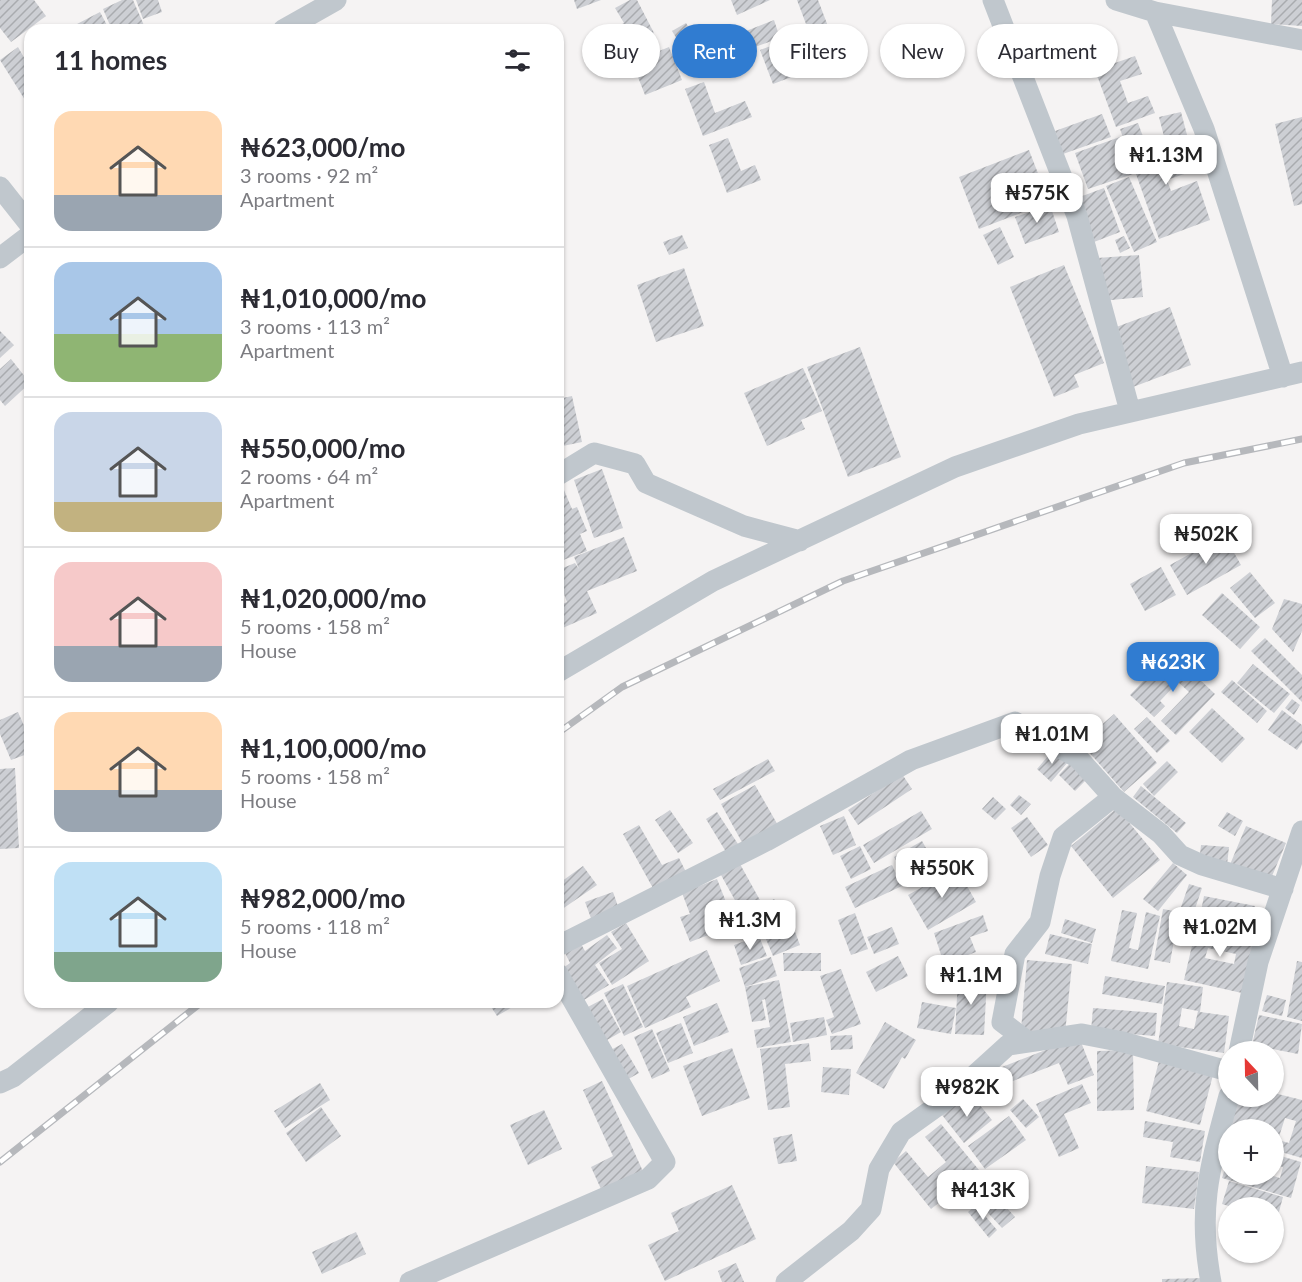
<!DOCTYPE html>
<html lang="en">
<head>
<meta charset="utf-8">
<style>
  :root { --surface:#fff; --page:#f7f7f7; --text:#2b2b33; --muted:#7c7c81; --line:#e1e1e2; --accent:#307cd1 }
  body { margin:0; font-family:Lato,sans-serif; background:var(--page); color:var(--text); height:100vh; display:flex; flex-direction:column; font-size:22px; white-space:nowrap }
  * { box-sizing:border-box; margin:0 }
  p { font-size:20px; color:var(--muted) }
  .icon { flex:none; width:33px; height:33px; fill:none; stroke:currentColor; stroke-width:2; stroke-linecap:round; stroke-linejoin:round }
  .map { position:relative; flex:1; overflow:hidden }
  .side { position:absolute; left:24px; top:24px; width:540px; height:984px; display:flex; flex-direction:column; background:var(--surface); border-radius:18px; box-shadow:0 2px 4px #0004 }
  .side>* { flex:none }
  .top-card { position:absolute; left:582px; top:24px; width:570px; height:54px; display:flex; gap:12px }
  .needle { width:39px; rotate:338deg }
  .tools { position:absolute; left:1218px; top:1041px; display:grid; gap:12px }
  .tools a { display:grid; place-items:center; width:66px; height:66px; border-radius:50%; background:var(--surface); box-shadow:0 2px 4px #0004; font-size:30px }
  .price { position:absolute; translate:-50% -51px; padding:0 14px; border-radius:12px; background:#fff; color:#222; font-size:20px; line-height:39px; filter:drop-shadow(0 2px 3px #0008) }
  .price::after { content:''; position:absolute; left:50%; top:36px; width:18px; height:14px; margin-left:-9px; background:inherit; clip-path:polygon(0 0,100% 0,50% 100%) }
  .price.selected { background:var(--accent); color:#fff }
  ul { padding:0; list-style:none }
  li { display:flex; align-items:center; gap:18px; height:150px; padding:0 30px }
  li+li { border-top:2px solid var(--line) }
  li span { display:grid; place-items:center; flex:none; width:168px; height:120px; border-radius:18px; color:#555 }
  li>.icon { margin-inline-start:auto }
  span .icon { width:72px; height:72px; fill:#fffc; stroke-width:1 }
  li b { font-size:26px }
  h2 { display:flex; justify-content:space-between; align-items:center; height:72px; padding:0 30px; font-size:26px }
  .chip { padding:0 21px; border-radius:27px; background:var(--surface); box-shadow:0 2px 4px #0004; font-size:21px; line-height:54px }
  .chip.selected { background:var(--accent); color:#fff }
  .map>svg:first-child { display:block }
  .building { fill:url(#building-hatch); fill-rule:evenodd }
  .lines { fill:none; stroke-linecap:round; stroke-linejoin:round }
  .street { stroke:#c0c7cd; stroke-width:21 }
  .rail-casing { stroke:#b6b8bc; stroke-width:7 }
  .rail { stroke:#fff; stroke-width:4.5; stroke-dasharray:14; stroke-linecap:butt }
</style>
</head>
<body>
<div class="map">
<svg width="1302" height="1282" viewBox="0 0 1302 1282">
  <defs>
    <pattern id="building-hatch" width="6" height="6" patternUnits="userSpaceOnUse" patternTransform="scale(1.5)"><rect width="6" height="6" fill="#cdcfd4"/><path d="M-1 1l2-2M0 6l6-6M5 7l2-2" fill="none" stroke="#a9abaf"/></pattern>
  </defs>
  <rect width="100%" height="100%" fill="#f5f3f3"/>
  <!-- building -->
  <path class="building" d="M0,0h34l12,16 -35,26 -11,-14z
    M122,0h11l13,30h-34l-9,-21z
    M136,0h22l4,12 -19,7z
    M574,0h27l-24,9z
    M630,0h7l17,33 -45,24 -11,-20 26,-14 -9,-15z
    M731,0h39l-33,15z
    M797,0h21l13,34 -30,11 9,25 -37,14 -13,-34 49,-18z
    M1272,0h30v26l-31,-2z
    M100,12l9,17 -29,1 -3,-6z
    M774,20l6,18 -28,10 -6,-17z
    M686,23l23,38 -14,8 -23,-38z
    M731,25l15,31 -28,13 -14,-31z
    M18,47l12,21v40l-30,-48z
    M669,47l13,33 -37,15 -13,-33z
    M1135,56l7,18 -22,7 8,22 20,-7 7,17 -39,14 -21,-57z
    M704,82l11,31 30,-12 7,16 -49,19 -18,-47z
    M1181,112l10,38 -22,6 -10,-39z
    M1102,114l9,23 -48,17 -8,-23z
    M1302,117v87l-8,2 -19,-82z
    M1138,123l15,41 41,-15 7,19 -34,12 4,11 26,-10 13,39 -51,19 -39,-110z
    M1120,137l13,37 -45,15 -13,-36z
    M728,138l13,33 14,-6 6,15 -34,13 -18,-48z
    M1029,150l20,52 -70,27 -20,-52z
    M1129,177l28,65 -23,10 -28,-66z
    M1104,188l16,44 -26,10 -17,-44z
    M1050,205l9,27 -34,12 -10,-27z
    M1000,227l14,30 -16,8 -15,-30z
    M682,235l6,13 -19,7 -6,-13z
    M1124,236l6,12 -10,5 -5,-13z
    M1139,255l4,42 -42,4 -4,-43z
    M1064,265l40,98 -30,12 5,12 -25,10 -44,-110z
    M684,268l20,58 -48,16 -19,-57z
    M1170,307l21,58 -58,22 -22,-58z
    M0,331l14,14 -14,13z
    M860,347l41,110 -53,20 -41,-110z
    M11,359l19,24 -25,23 -5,-6v-31z
    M803,368l19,43 -21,9 4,9 -38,17 -23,-53z
    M572,396l10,46 -24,5v-48z
    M602,469l21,59 -29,10 -20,-58z
    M564,490l8,19 5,-2 10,24 -7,3 7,17 -29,11v-70z
    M1224,535l17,30 -54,30 -17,-30z
    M624,537l13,34 -50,20 10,22 -39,17v-24l9,-4 -5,-13 -4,2v-21l17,-7 4,6 -5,-12z
    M1161,567l15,28 -31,16 -15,-27z
    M1250,572l25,31 -20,15 -25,-30z
    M1222,593l38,34 -20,22 -38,-34z
    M1284,599l18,5v27l-9,21 -21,-23z
    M1265,638l37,37v27l-51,-51z
    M1171,652l44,42 -39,41 -15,-14 28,-29 -11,-10 -18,19 5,5 -11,11 -24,-22z
    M1253,664l37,30 -16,19 -37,-30z
    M1232,680l35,31 -10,12 -36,-31z
    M1292,699l8,6 -6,10 -9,-7z
    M1212,708l33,31 -23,24 -33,-31z
    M1282,710l20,15v18l-5,7 -29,-20z
    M18,712l12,27v14l-19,7 -11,-26v-14z
    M1114,714l43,49 -33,29 -43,-49z
    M1147,717l23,24 -13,12 -23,-24z
    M1054,749l14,13 -17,20 -14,-13z
    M768,759l7,12 -55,29 -7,-11z
    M1073,760l17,16 -15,15 -16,-16z
    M1167,761l11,11 -24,24 -11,-12z
    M15,768l4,80 -19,1v-80z
    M902,774l10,15 -54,36 -10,-15z
    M755,785l24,42 -35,19 -23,-42z
    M1141,786l45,37 -9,10 -44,-36z
    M1019,795l12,9 -10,11 -11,-10z
    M993,797l13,12 -11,11 -13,-11z
    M1117,808l43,52 -47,38 -42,-52z
    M670,810l23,33 -15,10 -23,-33z
    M921,811l11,18 -58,34 -11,-18z
    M717,812l21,32 -12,8 -20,-33z
    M1227,812l16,9 -8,15 -17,-10z
    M844,816l12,29 -23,10 -13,-29z
    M1027,817l21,28 -17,12 -20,-29z
    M639,825l23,40 17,-7 7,14 -32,18 -31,-56z
    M1246,826l40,17 -17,40 -40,-16z
    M922,841l12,21 -28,16 -12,-21z
    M1201,845l28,2 -2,18 -28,-2z
    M860,846l11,23 -20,10 -11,-23z
    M1173,863l14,12 -29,36 -15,-12z
    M740,864l21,38 -19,11 -21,-38z
    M892,865l10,21 -47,22 -10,-21z
    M583,866l14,19 -39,27v-28z
    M957,868l19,34 -48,28 -20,-35z
    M717,879l18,46 -45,17 -10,-25 10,-3 -8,-21z
    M1189,884l13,4 -8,24 -13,-5z
    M613,892l7,20 -28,9 -7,-19z
    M1204,896l51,10 -4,20 -51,-10z
    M774,899l9,15 -24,13 -8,-15z
    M1163,909l16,3 -9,51 -16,-3z
    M1122,910l15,3 -8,35 9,2 8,-38 14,4 -12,53 -37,-8z
    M855,913l13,36 -17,6 -13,-35z
    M983,915l5,16 -18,6 6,15 -32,12 -10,-31z
    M789,916l11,29 -27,11 -12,-29z
    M1065,919l31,10 -4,14 -31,-10z
    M626,923l23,38 -37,24 -13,-22 23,-14 -11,-17z
    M1197,924l58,12 -13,57 -58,-13zM1208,948l28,6 -2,10 -29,-6z
    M892,927l7,17 -25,10 -7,-17z
    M1050,934l42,10 -4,20 -43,-10z
    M607,935l10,13 -22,17 14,20 -30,18 -16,-35 7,-5 -5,-10 16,-9 4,7z
    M759,936l8,20 -26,9 -7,-20z
    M707,950l13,31 -34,16 5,10 -46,21 -18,-42z
    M783,953h38v18h-37z
    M898,956l10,20 -32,16 -10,-20z
    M771,957l6,19 -32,11 -6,-19z
    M1027,960l45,4 -7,70 -44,-4z
    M1297,961l5,1v59l-15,-4z
    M841,969l20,55 -29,10 -6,-14 8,-3 -14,-41z
    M1105,976l60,10 -3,18 -60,-10z
    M958,978l29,1 -3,56 -29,-1z
    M779,980l12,62 -34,6 -3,-18 16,-3 -5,-28 -3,1 4,20 -14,2 -7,-35z
    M1167,982l36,5 -3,25 29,4 -5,37 -66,-9zM1182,1008l16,3 -4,18 -15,-3z
    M623,984l20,43 -19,9 -20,-43z
    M1267,995l19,5 -4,16 -20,-5z
    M603,999l18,33 -21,12 -18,-34z
    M488,1002h33l-24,14z
    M922,1002l34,6 -5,26 -34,-6z
    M717,1003l12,29 -35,14 -11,-29z
    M1093,1008l64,5 -2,23 -64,-5z
    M1259,1015l43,9 -4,30 -46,-9z
    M824,1017l3,18 -34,7 -3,-19z
    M885,1022l31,18 -11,19 -3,-2 -18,32 -28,-16z
    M681,1023l12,30 -25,10 -12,-30z
    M652,1029l18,42 -18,8 -18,-42z
    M852,1035l1,14 -22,1 -1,-14z
    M1079,1037l15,38 -26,10 -9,-22 -51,20 -6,-16z
    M809,1043l2,18 -26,3 5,43 -22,3 -8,-61z
    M622,1044l17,29 -16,9 -16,-30z
    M732,1048l18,50 -48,18 -19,-50z
    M1133,1050l1,60 -37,1v-60z
    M1160,1057l54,14 -14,54 -54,-14z
    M823,1067l28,2 -2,26 -28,-3z
    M602,1081l44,97 -41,20 -14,-31 22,-11 -30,-66z
    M320,1083l10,17 -45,28 -11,-17z
    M1082,1084l9,19 -27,11 15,34 -20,9 -23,-53z
    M970,1093l22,27 -28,23 -22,-28z
    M1274,1093l28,7v58l-28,-8v-20h-45l9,-34h36zM1285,1118l11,3 -7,22 -11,-3z
    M1023,1099l16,18 -13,11 -16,-18z
    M321,1107l20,29 -35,26 -20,-29z
    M544,1110l18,39 -34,16 -18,-40z
    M1009,1116l17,24 -41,29 -17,-23z
    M1145,1121l60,10 -5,31 -30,-5 3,-15 -30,-5z
    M941,1124l38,46 -48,39 -38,-47 13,-11 22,26 18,-15 -21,-25z
    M792,1134l5,27 -19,3 -5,-26z
    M1274,1154l27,8 -10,36 -69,-20 6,-19v15h39l13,4 3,-11 -9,-2z
    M1146,1166l53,6 -5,37 -52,-6z
    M1229,1181l54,16 -6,22 -3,-1v-10h-39l-13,-4z
    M732,1185l24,54 -91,42 -17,-36 31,-14 -8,-18z
    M990,1189l25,28 -13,11 -25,-27z
    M976,1205l21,25 -8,8 -21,-26z
    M356,1232l10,22 -44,20 -10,-22z
    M736,1263l8,19h-22l-4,-11z
    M1206,1278v4h-44v-3z"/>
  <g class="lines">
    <!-- street -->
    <path class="street" d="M993,0l84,216 53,195
      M1116,0l39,12 147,28
      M1155,12l49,117 79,248
      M283,30l53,-30
      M0,187l30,38
      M0,258l30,-23
      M558,475l36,-22 41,11 11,19 98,43 56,15
      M558,672l155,-91 242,-114 124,-43 223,-52
      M558,946l208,-105 145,-81 104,-38 63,36 35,39 48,37 19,21 22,10 81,24
      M1027,1041l-25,-19 13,-68 25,-32 10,-46 13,-39 50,-40
      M1239,1052l19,-90 44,-131
      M0,1083l13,-6 96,-75
      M410,1282l238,-103 17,-17 -107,-188
      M786,1282l65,-51 20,-22 8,-40 22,-37 53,-38 54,-49 74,-11 41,8 105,29
      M1211,1282c-14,-74 -1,-115 18,-186"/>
    <defs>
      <path id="rail" d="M558,733l64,-46 221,-106 341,-118 118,-24
        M0,1162l202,-160"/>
    </defs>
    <!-- rail casing -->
    <use href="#rail" class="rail-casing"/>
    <!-- rail -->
    <use href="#rail" class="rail"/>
  </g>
</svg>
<div class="tools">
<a><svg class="needle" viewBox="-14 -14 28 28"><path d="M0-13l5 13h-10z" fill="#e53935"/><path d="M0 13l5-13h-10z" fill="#7c7c81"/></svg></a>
<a>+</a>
<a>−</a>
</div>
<b class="price" style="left:1166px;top:186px">₦1.13M</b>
<b class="price" style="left:1037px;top:224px">₦575K</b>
<b class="price" style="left:1206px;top:565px">₦502K</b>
<b class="price selected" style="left:1173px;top:693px">₦623K</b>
<b class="price" style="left:1052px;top:765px">₦1.01M</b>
<b class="price" style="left:942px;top:899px">₦550K</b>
<b class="price" style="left:750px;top:951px">₦1.3M</b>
<b class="price" style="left:1220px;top:958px">₦1.02M</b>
<b class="price" style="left:971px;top:1006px">₦1.1M</b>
<b class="price" style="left:967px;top:1118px">₦982K</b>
<b class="price" style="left:983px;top:1221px">₦413K</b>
<div class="top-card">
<a class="chip">Buy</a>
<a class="chip selected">Rent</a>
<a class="chip">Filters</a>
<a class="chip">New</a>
<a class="chip">Apartment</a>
</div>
<section class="side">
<h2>11 homes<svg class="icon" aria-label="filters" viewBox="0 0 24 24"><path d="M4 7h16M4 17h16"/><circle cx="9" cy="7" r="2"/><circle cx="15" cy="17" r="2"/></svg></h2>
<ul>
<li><span style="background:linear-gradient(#ffd9b3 70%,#9aa5b1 0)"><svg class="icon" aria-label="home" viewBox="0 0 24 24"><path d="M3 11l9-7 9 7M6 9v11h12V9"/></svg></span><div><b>₦623,000/mo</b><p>3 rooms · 92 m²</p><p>Apartment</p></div></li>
<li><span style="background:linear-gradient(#a9c7e8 60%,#8fb573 0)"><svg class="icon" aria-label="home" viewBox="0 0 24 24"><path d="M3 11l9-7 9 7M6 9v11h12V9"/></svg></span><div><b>₦1,010,000/mo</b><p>3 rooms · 113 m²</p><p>Apartment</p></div></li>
<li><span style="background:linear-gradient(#c9d6e8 75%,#c2b280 0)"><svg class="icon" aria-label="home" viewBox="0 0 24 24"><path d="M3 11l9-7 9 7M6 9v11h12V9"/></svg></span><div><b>₦550,000/mo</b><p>2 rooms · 64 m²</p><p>Apartment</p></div></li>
<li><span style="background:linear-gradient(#f6c9c9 70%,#9aa5b1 0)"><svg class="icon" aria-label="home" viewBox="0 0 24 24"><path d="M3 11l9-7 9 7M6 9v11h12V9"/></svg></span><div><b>₦1,020,000/mo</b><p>5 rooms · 158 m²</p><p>House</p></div></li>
<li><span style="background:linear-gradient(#ffd9b3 65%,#9aa5b1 0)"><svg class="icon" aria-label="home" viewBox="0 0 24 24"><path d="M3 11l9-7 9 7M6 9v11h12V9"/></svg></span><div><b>₦1,100,000/mo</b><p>5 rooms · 158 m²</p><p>House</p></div></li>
<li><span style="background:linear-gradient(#bfe0f5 75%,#7fa58c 0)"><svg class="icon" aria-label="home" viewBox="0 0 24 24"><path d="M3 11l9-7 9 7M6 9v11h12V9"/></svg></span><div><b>₦982,000/mo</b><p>5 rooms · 118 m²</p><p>House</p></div></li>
</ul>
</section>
</div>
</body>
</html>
